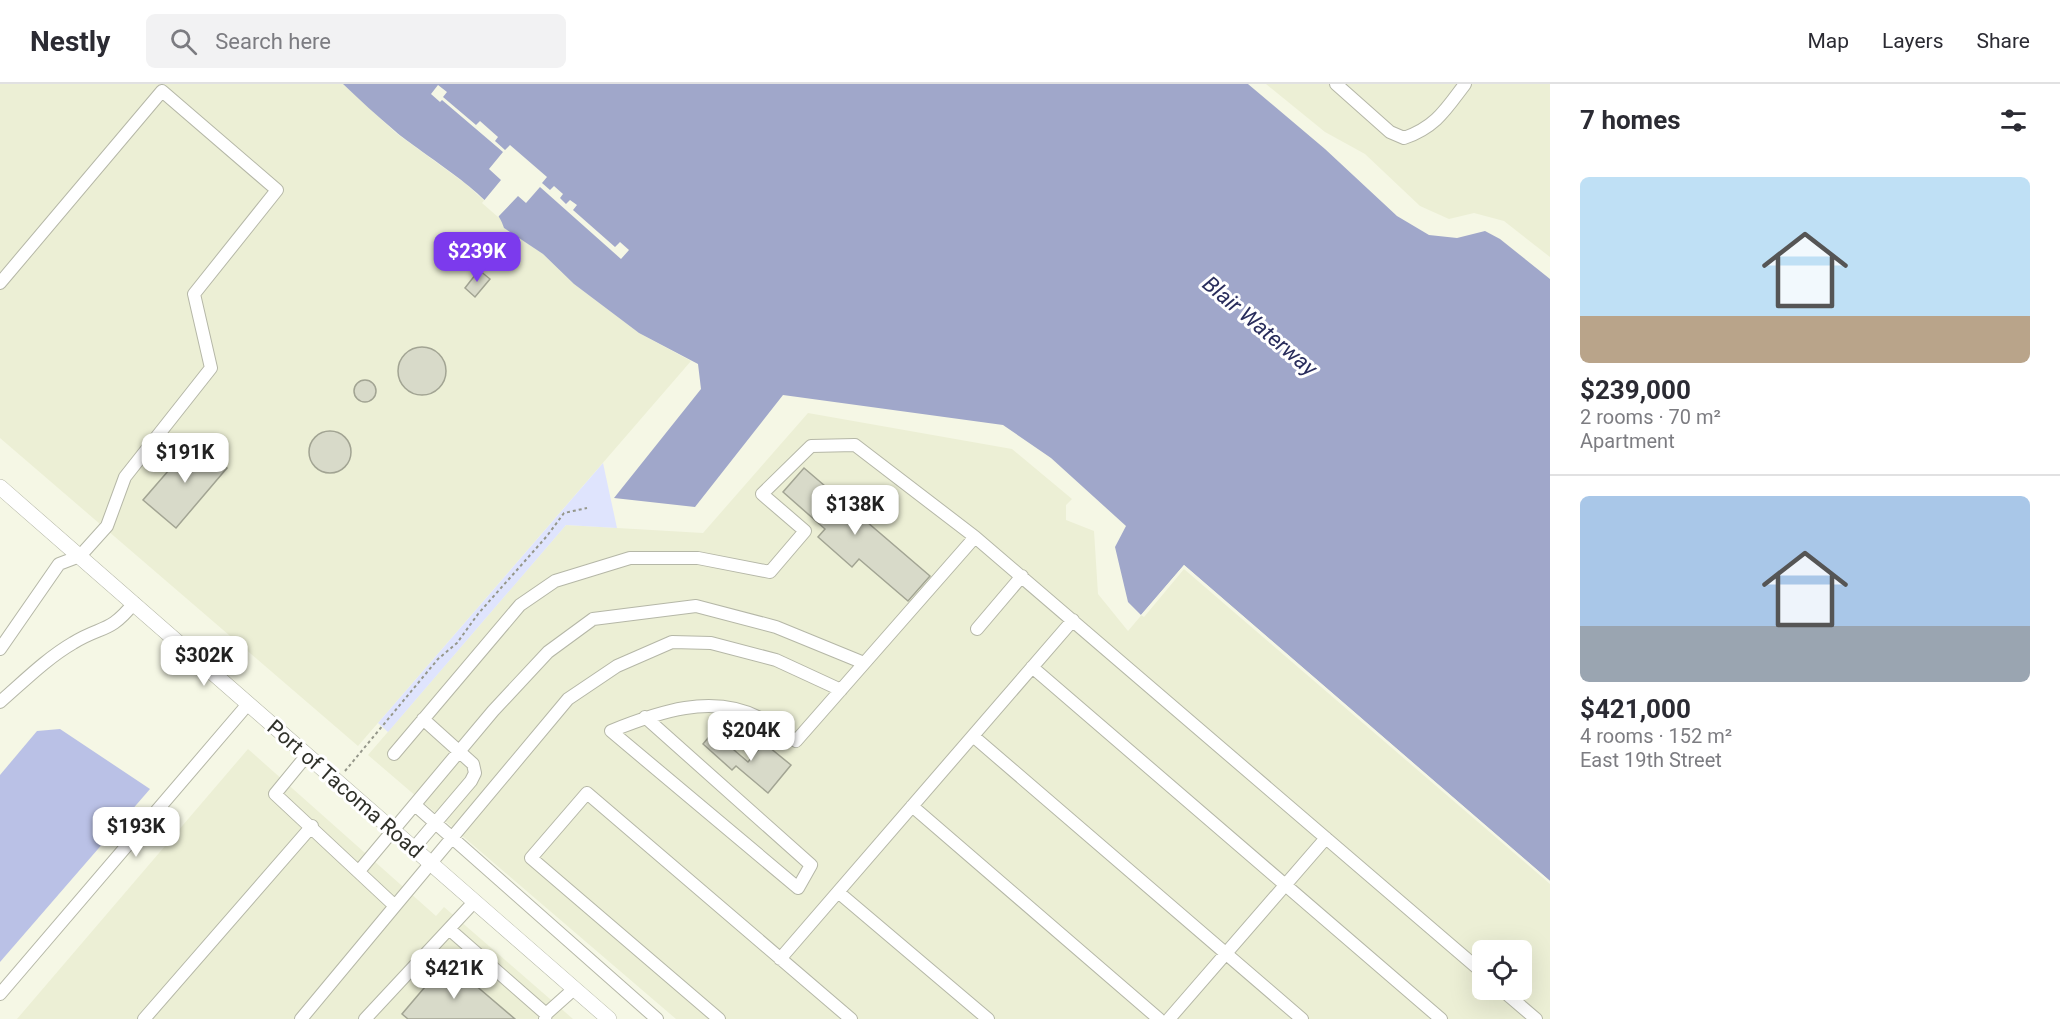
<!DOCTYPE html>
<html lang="en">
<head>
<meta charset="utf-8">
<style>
  :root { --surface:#fff; --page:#f2f2f3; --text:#2b2b33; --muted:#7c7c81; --line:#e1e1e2; --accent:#7c3aed }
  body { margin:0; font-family:Roboto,sans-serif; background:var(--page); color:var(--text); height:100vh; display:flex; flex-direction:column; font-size:22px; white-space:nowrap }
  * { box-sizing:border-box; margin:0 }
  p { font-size:20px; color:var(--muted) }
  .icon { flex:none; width:33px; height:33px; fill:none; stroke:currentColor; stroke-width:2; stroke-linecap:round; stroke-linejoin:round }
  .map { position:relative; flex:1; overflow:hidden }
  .drawer { display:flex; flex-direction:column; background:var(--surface); width:510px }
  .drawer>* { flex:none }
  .buttons { position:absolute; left:1472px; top:856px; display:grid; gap:12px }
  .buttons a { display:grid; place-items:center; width:60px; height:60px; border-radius:9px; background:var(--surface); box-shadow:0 6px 24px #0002; font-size:30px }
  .price { position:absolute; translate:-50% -51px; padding:0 14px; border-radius:12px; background:#fff; color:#222; font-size:20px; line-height:39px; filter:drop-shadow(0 2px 3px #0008) }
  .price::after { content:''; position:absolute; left:50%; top:36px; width:18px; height:14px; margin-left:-9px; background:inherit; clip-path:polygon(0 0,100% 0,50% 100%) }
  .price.active { background:var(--accent); color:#fff }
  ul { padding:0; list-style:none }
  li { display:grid; align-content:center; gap:12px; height:318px; padding:0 30px }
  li+li { border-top:2px solid var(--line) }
  li span { display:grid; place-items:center; height:186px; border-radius:9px; color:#555 }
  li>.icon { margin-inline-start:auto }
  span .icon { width:108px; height:108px; fill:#fffc; stroke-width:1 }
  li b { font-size:26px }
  h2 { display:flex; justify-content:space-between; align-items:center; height:72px; padding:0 30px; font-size:26px }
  header { display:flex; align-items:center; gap:36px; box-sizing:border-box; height:84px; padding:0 30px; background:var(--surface); border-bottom:2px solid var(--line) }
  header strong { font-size:28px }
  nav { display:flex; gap:33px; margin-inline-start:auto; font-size:21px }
  .search { width:420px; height:54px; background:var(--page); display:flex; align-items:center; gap:15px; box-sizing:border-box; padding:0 21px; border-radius:9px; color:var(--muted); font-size:22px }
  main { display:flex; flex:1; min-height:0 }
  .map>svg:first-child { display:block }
  .built { fill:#ecefd5; fill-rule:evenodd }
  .green { fill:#dfe4fd }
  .forest { fill:#bac1e6 }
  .water { fill:#a0a7ca }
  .pier { fill:#f5f7e5 }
  .building { fill:#d8dac9; stroke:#a2a493; stroke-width:1.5 }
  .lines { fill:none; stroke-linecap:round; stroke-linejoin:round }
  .minor-casing { stroke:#b5b7a7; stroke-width:14 }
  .major-casing { stroke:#b5b7a7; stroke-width:16 }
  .path { stroke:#95978a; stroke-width:2; stroke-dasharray:3 3; stroke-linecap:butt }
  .minor { stroke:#fff; stroke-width:12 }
  .major { stroke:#fff; stroke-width:15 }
  .labels { text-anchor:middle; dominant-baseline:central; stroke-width:6; stroke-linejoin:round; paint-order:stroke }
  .street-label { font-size:21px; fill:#30312a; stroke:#fff }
  .water-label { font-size:22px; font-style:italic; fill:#292d5c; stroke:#fff }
</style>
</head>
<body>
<header>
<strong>Nestly</strong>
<div class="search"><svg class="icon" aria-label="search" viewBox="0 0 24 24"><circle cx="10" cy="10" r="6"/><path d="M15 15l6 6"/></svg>Search here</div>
<nav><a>Map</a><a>Layers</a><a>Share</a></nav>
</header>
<main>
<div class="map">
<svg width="1550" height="935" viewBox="0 0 1550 935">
  <rect width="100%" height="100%" fill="#f5f7e5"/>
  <!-- built -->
  <path class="built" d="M0,0h343l53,49 70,51 36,33 2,11 39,26 31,30 65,49 52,28 -333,385 -358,-308z
    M1261,0h289v177l-132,-52z
    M808,329l204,36 60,50 -6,6v15l28,11 4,63 30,37 56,-66 366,316v138h-874l-308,-264 198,-230 137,8zM1482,867h39v39h-39z
    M248,665l188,167 8,-9 129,112h-556z"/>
  <!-- green -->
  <path class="green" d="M603,379l14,65 -51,-3 -178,207 -10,-9z"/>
  <!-- forest -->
  <path class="forest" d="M60,645l90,60 -150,173v-187l37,-44z"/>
  <!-- water -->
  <path class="water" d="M343,0h918l157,125 31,13 25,-6 76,45v620l-366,-316 -43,50 -13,-13 -13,-55 11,-21 -75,-68 -48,-33 -220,-30 -88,112 -81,-9 87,-109 -3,-25 -59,-31 -65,-49 -31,-30 -39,-26c-6,-30 -84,-75 -109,-97 -18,-15 -35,-31 -52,-47z"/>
  <!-- pier -->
  <path class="pier" d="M1248,0h18l59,48 40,22 55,52 29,13 25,-6 30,8 46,36v22l-50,-40 -15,-8 -28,7 -28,-3 -32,-19 -72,-67z
    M438,1l9,7 -4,5 33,28 4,-4 18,16 -3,4 10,9 5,-5 37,32 -5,6 8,7 4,-4 9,8 -3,4 6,6 4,-4 7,5 -4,5 42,37 5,-5 9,8 -8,9 -81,-72 -14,16 -8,-7 -20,21 -16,-14 19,-23 -12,-11 14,-17 -61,-52 -2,2 -9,-8z
    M1184,481l366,316v3l-366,-315 -40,48 -3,-2z"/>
  <!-- building -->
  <path class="building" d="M479,186l11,9 -15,18 -10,-9z
    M398 287a24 24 0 1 1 48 0a24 24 0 1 1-48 0Z
    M354 307a11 11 0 1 1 22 0a11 11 0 1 1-22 0Z
    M309 368a21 21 0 1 1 42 0a21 21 0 1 1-42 0Z
    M195,356l32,28 -51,60 -33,-28z
    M804,384l126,108 -22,25 -49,-42 -7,8 -34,-30 7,-8 -42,-37z
    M713,648l35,30 16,-19 27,22 -23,28 -32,-27 -4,4 -29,-26z
    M447,877l68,58h-107l-6,-5z"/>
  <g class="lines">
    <defs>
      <path id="minor" d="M1336,0l54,48 14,6c32,-11 42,-29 61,-54
        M0,199l162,-192 115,99 -83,104 17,74 -86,109 -18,49 -27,30 -21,8 -59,85
        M977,545l45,-53
        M1032,583l409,352
        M0,618c23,-20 47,-44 73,-59 29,-18 36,-9 61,-40
        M645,633l166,148 -13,23 -187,-157c47,-19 101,-38 149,-13 13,6 24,15 36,23l179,-204
        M973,652l329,283
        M394,670l126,-149 35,-24 75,-23h68l72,14 35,-41 -43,-37 49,-48 44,-1 120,92 507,435
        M307,671l-32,39 120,112 173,-207 49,-33 55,-24 39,1 65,17 65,30
        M415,721l242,214
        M912,722l247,213
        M414,764l57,-67 4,-8 -2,-9 -50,-45
        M359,787l134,-160 55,-59 45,-33 103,-13 80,21 88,36
        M838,808l150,127
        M449,845l97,85
        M780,875l293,-339
        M1502,906l34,29
        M0,910l248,-290
        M144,935l168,-193
        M301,935l94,-113
        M365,935l109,-117
        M545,935l1,-5 28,-25
        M719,935l-188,-161 56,-65 264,226
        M1169,935l157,-181"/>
      <path id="major" d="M0,403l609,532"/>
    </defs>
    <!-- minor casing -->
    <use href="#minor" class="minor-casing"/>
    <!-- major casing -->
    <use href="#major" class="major-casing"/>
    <!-- path -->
    <path class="path" d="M345,687l93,-112 19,-16 21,-29 69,-78 17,-23 23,-5"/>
    <!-- minor -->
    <use href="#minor" class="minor"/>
    <!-- major -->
    <use href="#major" class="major"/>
  </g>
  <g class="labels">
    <!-- street labels -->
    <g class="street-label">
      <text transform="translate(345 705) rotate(41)">Port of Tacoma Road</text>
    </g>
    <!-- water labels -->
    <g class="water-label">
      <text transform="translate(1260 242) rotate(40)">Blair Waterway</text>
    </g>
  </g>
</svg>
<div class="buttons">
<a><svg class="icon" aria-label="locate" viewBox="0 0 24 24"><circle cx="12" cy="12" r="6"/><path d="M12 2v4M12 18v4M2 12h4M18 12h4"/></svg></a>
</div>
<b class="price active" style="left:477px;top:199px">$239K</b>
<b class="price" style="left:185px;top:400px">$191K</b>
<b class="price" style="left:855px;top:452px">$138K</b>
<b class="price" style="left:204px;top:603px">$302K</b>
<b class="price" style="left:751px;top:678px">$204K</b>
<b class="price" style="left:136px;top:774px">$193K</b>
<b class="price" style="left:454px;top:916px">$421K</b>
</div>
<section class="drawer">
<h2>7 homes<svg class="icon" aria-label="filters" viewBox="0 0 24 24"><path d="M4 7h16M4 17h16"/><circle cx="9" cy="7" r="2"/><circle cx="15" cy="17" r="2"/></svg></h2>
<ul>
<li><span style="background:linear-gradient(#bfe0f5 75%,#b9a48a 0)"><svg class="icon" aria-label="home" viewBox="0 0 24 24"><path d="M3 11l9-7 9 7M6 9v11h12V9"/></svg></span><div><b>$239,000</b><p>2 rooms · 70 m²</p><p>Apartment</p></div></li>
<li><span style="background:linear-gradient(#a9c7e8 70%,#9aa5b1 0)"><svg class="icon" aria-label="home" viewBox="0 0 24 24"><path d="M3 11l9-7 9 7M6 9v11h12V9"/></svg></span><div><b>$421,000</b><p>4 rooms · 152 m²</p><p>East 19th Street</p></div></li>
</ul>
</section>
</main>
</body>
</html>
